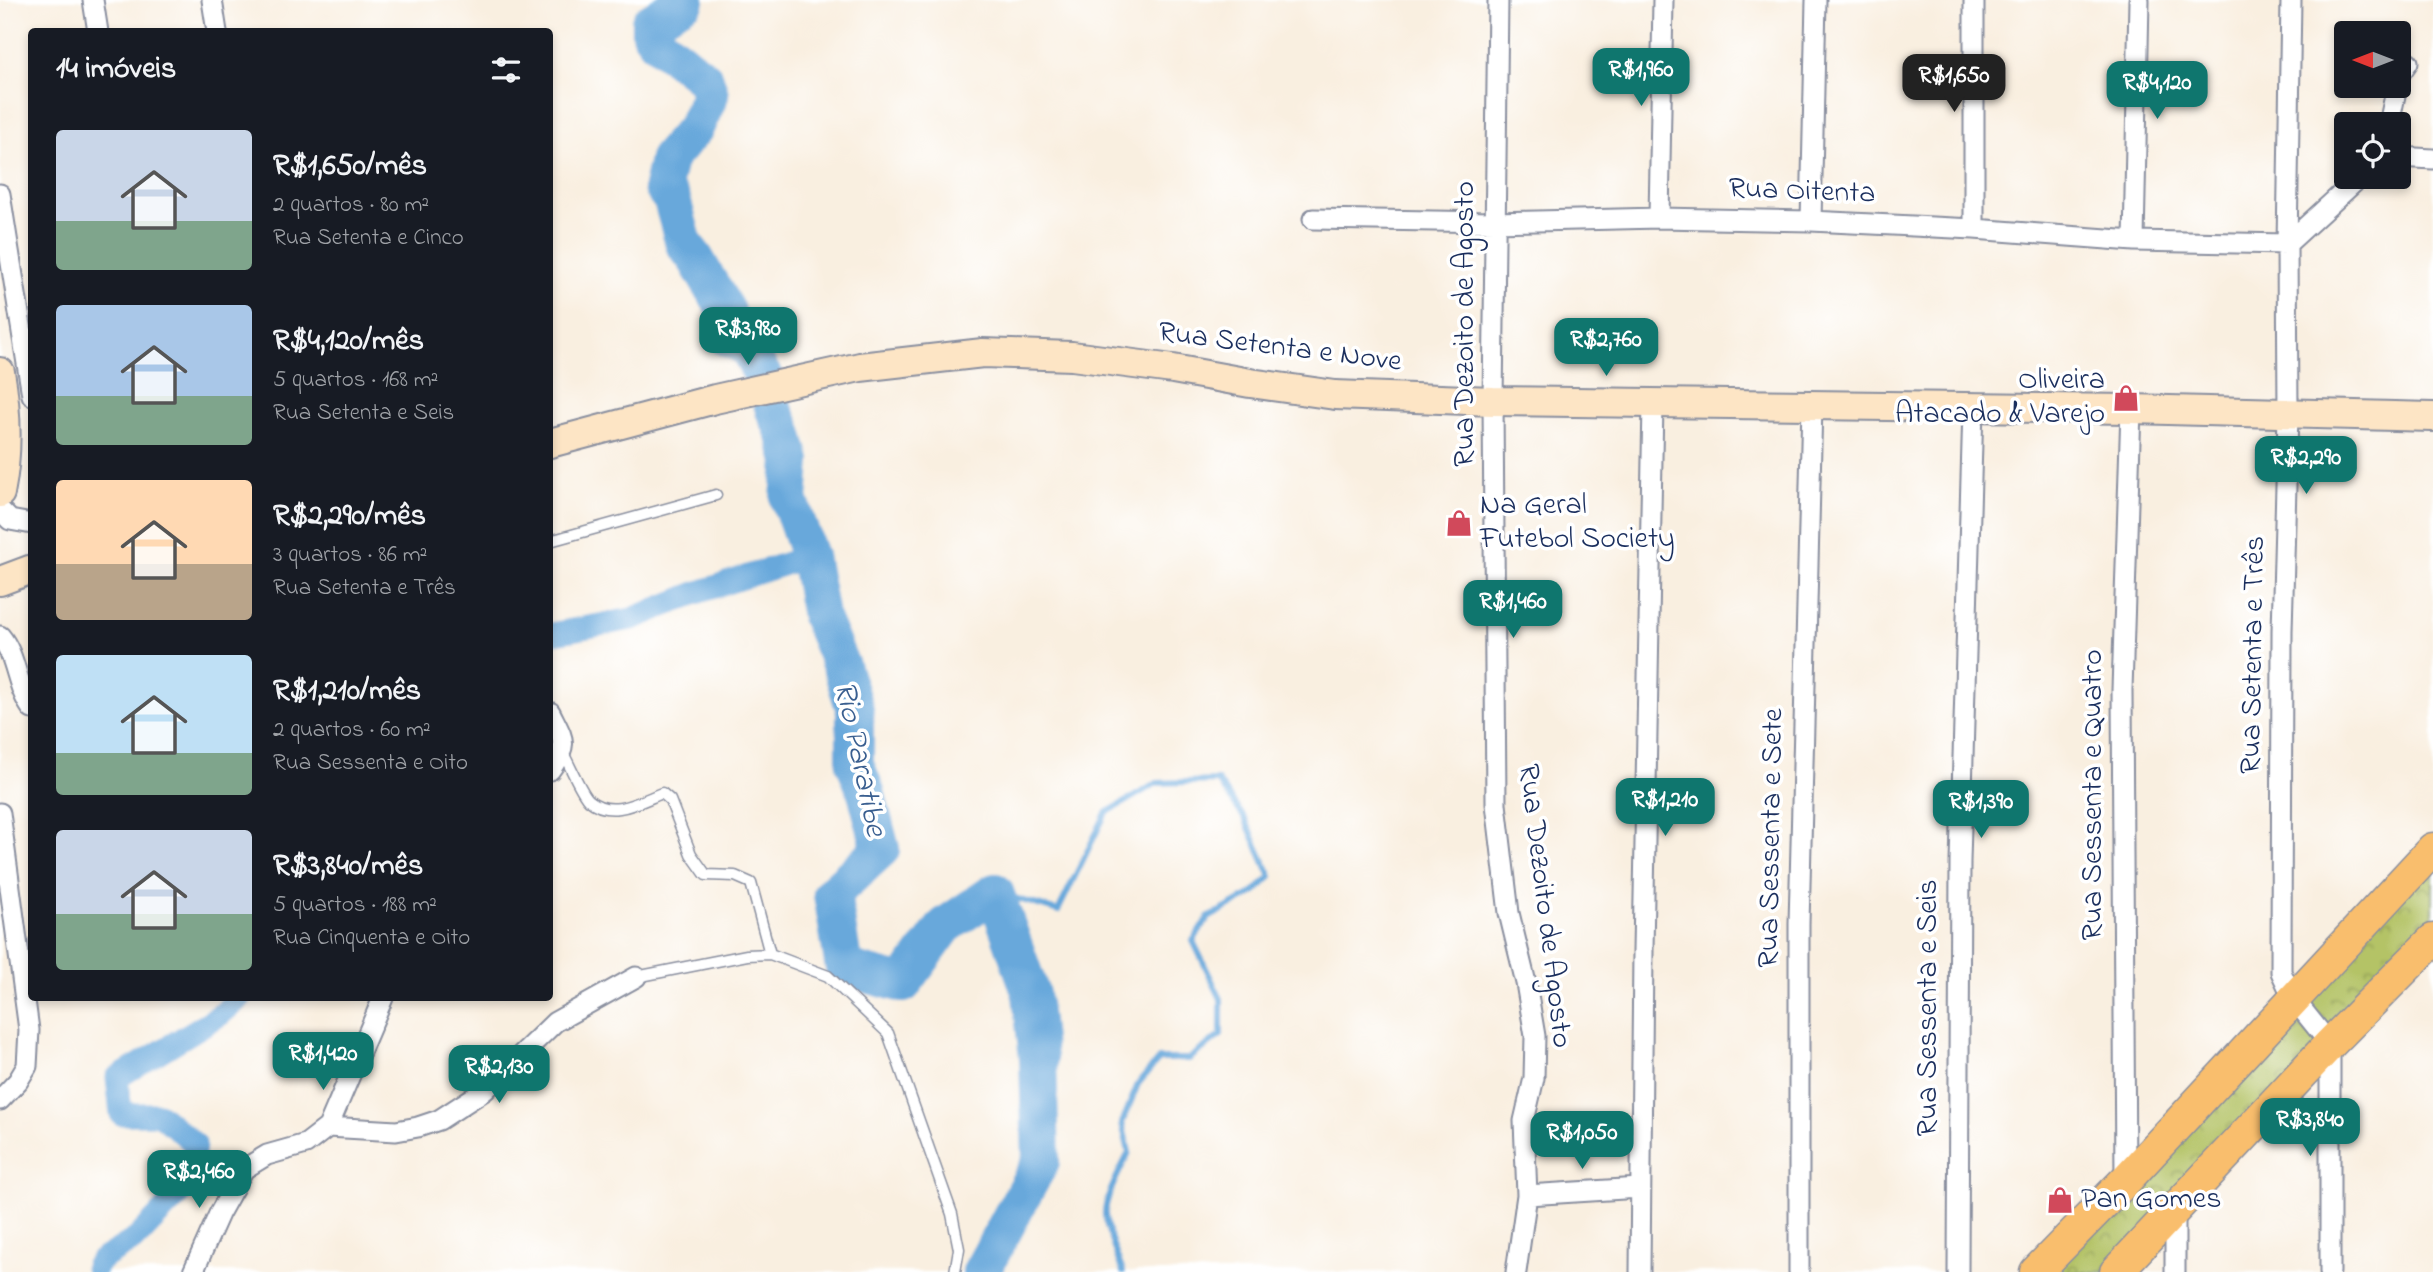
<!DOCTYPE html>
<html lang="pt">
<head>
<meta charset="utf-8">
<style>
  :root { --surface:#171b24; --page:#20242c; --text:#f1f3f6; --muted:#9ea1a6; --accent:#0f766e }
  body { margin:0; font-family:"Indie Flower",sans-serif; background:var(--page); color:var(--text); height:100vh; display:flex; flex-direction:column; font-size:26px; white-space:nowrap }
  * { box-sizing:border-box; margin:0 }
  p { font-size:23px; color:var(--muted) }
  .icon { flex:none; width:38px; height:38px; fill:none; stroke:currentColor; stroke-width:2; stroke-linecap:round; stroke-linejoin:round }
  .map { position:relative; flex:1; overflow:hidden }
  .sheet { position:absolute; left:28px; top:28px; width:525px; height:973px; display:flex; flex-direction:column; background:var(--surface); border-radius:7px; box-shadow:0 4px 10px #0003 }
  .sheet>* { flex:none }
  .needle { width:46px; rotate:270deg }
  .buttons { position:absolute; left:2334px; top:21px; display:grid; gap:14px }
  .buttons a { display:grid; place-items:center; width:77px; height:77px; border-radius:7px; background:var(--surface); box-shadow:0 4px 10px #0003; font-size:35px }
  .price { position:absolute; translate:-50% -60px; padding:0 16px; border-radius:14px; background:var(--accent); color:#fff; font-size:23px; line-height:46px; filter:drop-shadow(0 2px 4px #0008) }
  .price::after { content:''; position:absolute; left:50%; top:42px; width:21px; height:16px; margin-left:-10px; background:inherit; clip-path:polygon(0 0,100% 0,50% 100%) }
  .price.current { background:#222; color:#fff }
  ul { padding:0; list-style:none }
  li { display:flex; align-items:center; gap:21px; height:175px; padding:0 28px }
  li span { display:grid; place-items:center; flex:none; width:196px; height:140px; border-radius:7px; color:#555 }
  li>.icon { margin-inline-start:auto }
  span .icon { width:84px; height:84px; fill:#fffc; stroke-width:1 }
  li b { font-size:30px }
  h2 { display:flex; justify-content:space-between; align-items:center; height:84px; padding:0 28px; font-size:30px }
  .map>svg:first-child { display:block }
  .park { fill:url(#park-crowns); stroke:#687962; stroke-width:2 }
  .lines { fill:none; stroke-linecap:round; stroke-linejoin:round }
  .stream { stroke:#68a8db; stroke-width:6 }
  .canal { stroke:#68a8db; stroke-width:23 }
  .river { stroke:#68a8db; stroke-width:38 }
  .lane-casing { stroke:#8a8f9f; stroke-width:13 }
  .street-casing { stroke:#8a8f9f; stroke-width:23 }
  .secondary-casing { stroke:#8a8f9f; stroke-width:32 }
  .primary-casing { stroke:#8a8f9f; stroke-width:35 }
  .lane { stroke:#fff; stroke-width:10 }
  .street { stroke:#fff; stroke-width:19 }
  .secondary { stroke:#fde5c5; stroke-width:28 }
  .primary { stroke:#f9be6d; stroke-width:32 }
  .labels { text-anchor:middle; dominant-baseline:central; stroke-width:7; stroke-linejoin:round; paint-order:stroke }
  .street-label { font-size:30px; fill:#1b2f5e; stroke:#fff }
  .poi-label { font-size:30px; fill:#1b2f5e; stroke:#fff; text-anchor:start }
  .water-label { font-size:32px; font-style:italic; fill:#3a5f90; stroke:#fff }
</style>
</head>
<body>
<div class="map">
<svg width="2433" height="1272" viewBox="0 0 2433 1272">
  <defs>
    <pattern id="park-crowns" width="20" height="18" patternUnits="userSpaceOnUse" patternTransform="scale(1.75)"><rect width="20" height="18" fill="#b4c366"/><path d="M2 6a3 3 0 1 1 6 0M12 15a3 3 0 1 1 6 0" fill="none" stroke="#929f57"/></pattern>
  </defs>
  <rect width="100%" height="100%" fill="#fff"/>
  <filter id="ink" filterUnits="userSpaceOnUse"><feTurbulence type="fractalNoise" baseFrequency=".0143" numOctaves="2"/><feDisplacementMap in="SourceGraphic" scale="14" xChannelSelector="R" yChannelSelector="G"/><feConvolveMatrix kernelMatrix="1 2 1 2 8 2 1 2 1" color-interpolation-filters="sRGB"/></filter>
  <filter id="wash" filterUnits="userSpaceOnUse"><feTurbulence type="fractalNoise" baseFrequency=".00686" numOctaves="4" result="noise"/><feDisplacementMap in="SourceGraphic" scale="28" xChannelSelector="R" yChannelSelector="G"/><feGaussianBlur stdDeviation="1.57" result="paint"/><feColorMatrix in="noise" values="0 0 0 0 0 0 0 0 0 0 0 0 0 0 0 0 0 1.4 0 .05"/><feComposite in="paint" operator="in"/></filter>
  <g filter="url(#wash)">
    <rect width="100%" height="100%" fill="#f9efe0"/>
    <!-- park -->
    <path class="park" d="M2433,861v67l-327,344h-61z"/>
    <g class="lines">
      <!-- stream -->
      <path class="stream" d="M995,892l63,19 48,-98 51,-30 61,-2 27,38 26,58 -19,17 -44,24 -15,23 28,58v36l-32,24h-30l-21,25 -16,39 7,29c-7,16 -24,44 -24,62 0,13 13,45 18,58"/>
      <!-- canal -->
      <path class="canal" d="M550,634l82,-15 64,-26 113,-37
        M96,1267l5,-7 36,-22 54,-56 4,-38 -36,-30h-38l-4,-36 103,-63 20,-17"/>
      <!-- river -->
      <path class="river" d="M686,0l-36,22v11l6,8 49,38 5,16 -15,33 -27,31 -6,28 10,13 12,44 11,14 31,53 1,27 19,8 20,35 8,29 10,22 8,29 -3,38 20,57 11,60 21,50 14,44v54l11,28 15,57 -49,45 12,74 59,16 42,-58 50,-34 36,102 7,65 3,102 -60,111"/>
    </g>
  </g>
  <g filter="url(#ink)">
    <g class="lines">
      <defs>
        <path id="lane" d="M550,541l166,-46
          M562,751c6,10 19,42 27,49 22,19 50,2 73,-7l8,7 21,54 15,21 29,1 16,7 19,71
          M636,977l111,-22 23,-1 58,22 60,57 64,181 7,35 -4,23"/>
        <path id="street" d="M93,0l5,32
          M212,0l5,32
          M1498,0l-5,401 3,403 13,109 17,70 9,53 -1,42 -10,43 3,74 -11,77
          M1974,0v229
          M2291,0l-4,244 1,170 -6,217 -1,341 12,26 37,46v228
          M2399,75l9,-13
          M2389,124l8,-38
          M2399,157l34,2
          M0,194l32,201
          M1659,218l4,-218
          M1313,219l181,3 165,-4 152,3 163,8 160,12 153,3 73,-67
          M1811,221l5,-221
          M2134,241l5,-241
          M0,510l10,10 22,4
          M0,636c17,20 16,51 32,73
          M550,712c13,27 20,31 0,58
          M0,813l29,217 -2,36 -9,15 -18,19
          M328,1127l68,4 22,-4 21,-7 46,-30 70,-68 81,-45
          M2125,1181l-3,-491 9,-281
          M1527,1195l113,-7
          M2175,1212v60
          M193,1272l26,-58 25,-45 23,-14 39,-11 22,-17 55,-129
          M1640,1272l3,-321 10,-548
          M1799,1272v-348l13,-519
          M1958,1272l2,-410 13,-454"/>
        <path id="secondary" d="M0,372c7,40 8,81 0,121
          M550,443l165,-44 145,-32 123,-14 89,3 101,13 77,14 85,12 158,6 638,8 302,8
          M0,581l32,-12"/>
        <path id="primary" d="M2036,1272l89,-91 308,-332
          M2116,1272l214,-228 103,-104"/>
      </defs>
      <!-- lane casing -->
      <use href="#lane" class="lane-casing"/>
      <!-- street casing -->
      <use href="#street" class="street-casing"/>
      <!-- secondary casing -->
      <use href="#secondary" class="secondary-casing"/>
      <!-- primary casing -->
      <use href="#primary" class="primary-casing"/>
      <!-- lane -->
      <use href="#lane" class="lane"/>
      <!-- street -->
      <use href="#street" class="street"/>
      <!-- secondary -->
      <use href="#secondary" class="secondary"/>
      <!-- primary -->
      <use href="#primary" class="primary"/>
    </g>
  </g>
  <!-- icons -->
  <defs>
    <symbol id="shop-bare" viewBox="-9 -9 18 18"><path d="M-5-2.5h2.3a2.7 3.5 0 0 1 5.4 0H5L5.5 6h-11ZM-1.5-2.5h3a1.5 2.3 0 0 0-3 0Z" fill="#d1495b" stroke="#fff" stroke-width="2.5" paint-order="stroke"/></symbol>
  </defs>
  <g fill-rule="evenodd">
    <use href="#shop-bare" x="2107" y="379" width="38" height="38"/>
    <use href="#shop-bare" x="1440" y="504" width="38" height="38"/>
    <use href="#shop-bare" x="2041" y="1181" width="38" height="38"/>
  </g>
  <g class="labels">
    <!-- street labels -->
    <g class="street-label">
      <text transform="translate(1802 192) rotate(2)">Rua Oitenta</text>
      <text transform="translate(1466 324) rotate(-90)">Rua Dezoito de Agosto</text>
      <text transform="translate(1280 348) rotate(7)">Rua Setenta e Nove</text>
      <text transform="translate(2254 655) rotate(-89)">Rua Setenta e Três</text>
      <text transform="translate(2094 795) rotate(-90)">Rua Sessenta e Quatro</text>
      <text transform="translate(1772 838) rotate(-89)">Rua Sessenta e Sete</text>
      <text transform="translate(1544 906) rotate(83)">Rua Dezoito de Agosto</text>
      <text transform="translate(1929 1008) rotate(-90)">Rua Sessenta e Seis</text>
    </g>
    <!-- poi labels -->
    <g class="poi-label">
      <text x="2105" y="381" text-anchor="end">Oliveira<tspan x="2105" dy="34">Atacado &amp; Varejo</tspan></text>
      <text x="1480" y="506">Na Geral<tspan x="1480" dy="34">Futebol Society</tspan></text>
      <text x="2081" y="1200">Pan Gomes</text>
    </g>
    <!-- water labels -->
    <g class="water-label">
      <text transform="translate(859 759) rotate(78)">Rio Paratibe</text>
    </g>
  </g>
</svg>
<div class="buttons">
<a><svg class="needle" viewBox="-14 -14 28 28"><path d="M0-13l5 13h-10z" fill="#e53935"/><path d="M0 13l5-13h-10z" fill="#9ea1a6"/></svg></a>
<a><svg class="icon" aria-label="locate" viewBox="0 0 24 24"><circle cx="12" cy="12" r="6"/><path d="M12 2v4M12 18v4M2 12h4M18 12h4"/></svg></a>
</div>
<b class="price" style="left:1641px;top:108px">R$1,960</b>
<b class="price current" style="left:1954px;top:114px">R$1,650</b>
<b class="price" style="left:2157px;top:121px">R$4,120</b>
<b class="price" style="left:748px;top:367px">R$3,980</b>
<b class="price" style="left:1606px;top:378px">R$2,760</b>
<b class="price" style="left:2306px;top:496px">R$2,290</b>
<b class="price" style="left:1513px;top:640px">R$1,460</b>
<b class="price" style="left:1665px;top:838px">R$1,210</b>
<b class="price" style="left:1981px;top:840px">R$1,390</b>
<b class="price" style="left:323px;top:1092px">R$1,420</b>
<b class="price" style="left:499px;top:1105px">R$2,130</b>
<b class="price" style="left:2310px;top:1158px">R$3,840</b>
<b class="price" style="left:1582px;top:1171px">R$1,050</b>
<b class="price" style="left:199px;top:1210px">R$2,460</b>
<section class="sheet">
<h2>14 imóveis<svg class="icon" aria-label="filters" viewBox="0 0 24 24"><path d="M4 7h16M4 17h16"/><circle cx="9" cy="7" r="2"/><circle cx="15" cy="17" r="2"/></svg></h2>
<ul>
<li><span style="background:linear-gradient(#c9d6e8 65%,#7fa58c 0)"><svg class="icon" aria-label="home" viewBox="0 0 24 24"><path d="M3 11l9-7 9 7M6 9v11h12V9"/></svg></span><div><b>R$1,650/mês</b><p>2 quartos · 80 m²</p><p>Rua Setenta e Cinco</p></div></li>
<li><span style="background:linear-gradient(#a9c7e8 65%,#7fa58c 0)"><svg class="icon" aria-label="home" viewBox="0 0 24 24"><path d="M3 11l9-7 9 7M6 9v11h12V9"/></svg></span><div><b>R$4,120/mês</b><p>5 quartos · 168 m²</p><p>Rua Setenta e Seis</p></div></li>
<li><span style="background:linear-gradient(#ffd9b3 60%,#b9a48a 0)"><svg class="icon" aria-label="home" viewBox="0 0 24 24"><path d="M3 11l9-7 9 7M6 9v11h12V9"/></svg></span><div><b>R$2,290/mês</b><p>3 quartos · 86 m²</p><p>Rua Setenta e Três</p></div></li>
<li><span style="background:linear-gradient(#bfe0f5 70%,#7fa58c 0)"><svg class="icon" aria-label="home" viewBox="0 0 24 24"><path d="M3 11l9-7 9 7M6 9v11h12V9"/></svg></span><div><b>R$1,210/mês</b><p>2 quartos · 60 m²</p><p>Rua Sessenta e Oito</p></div></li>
<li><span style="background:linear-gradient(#c9d6e8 60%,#7fa58c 0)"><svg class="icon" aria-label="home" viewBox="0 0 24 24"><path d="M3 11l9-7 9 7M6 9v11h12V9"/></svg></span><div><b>R$3,840/mês</b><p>5 quartos · 188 m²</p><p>Rua Cinquenta e Oito</p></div></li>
</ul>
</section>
</div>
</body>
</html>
